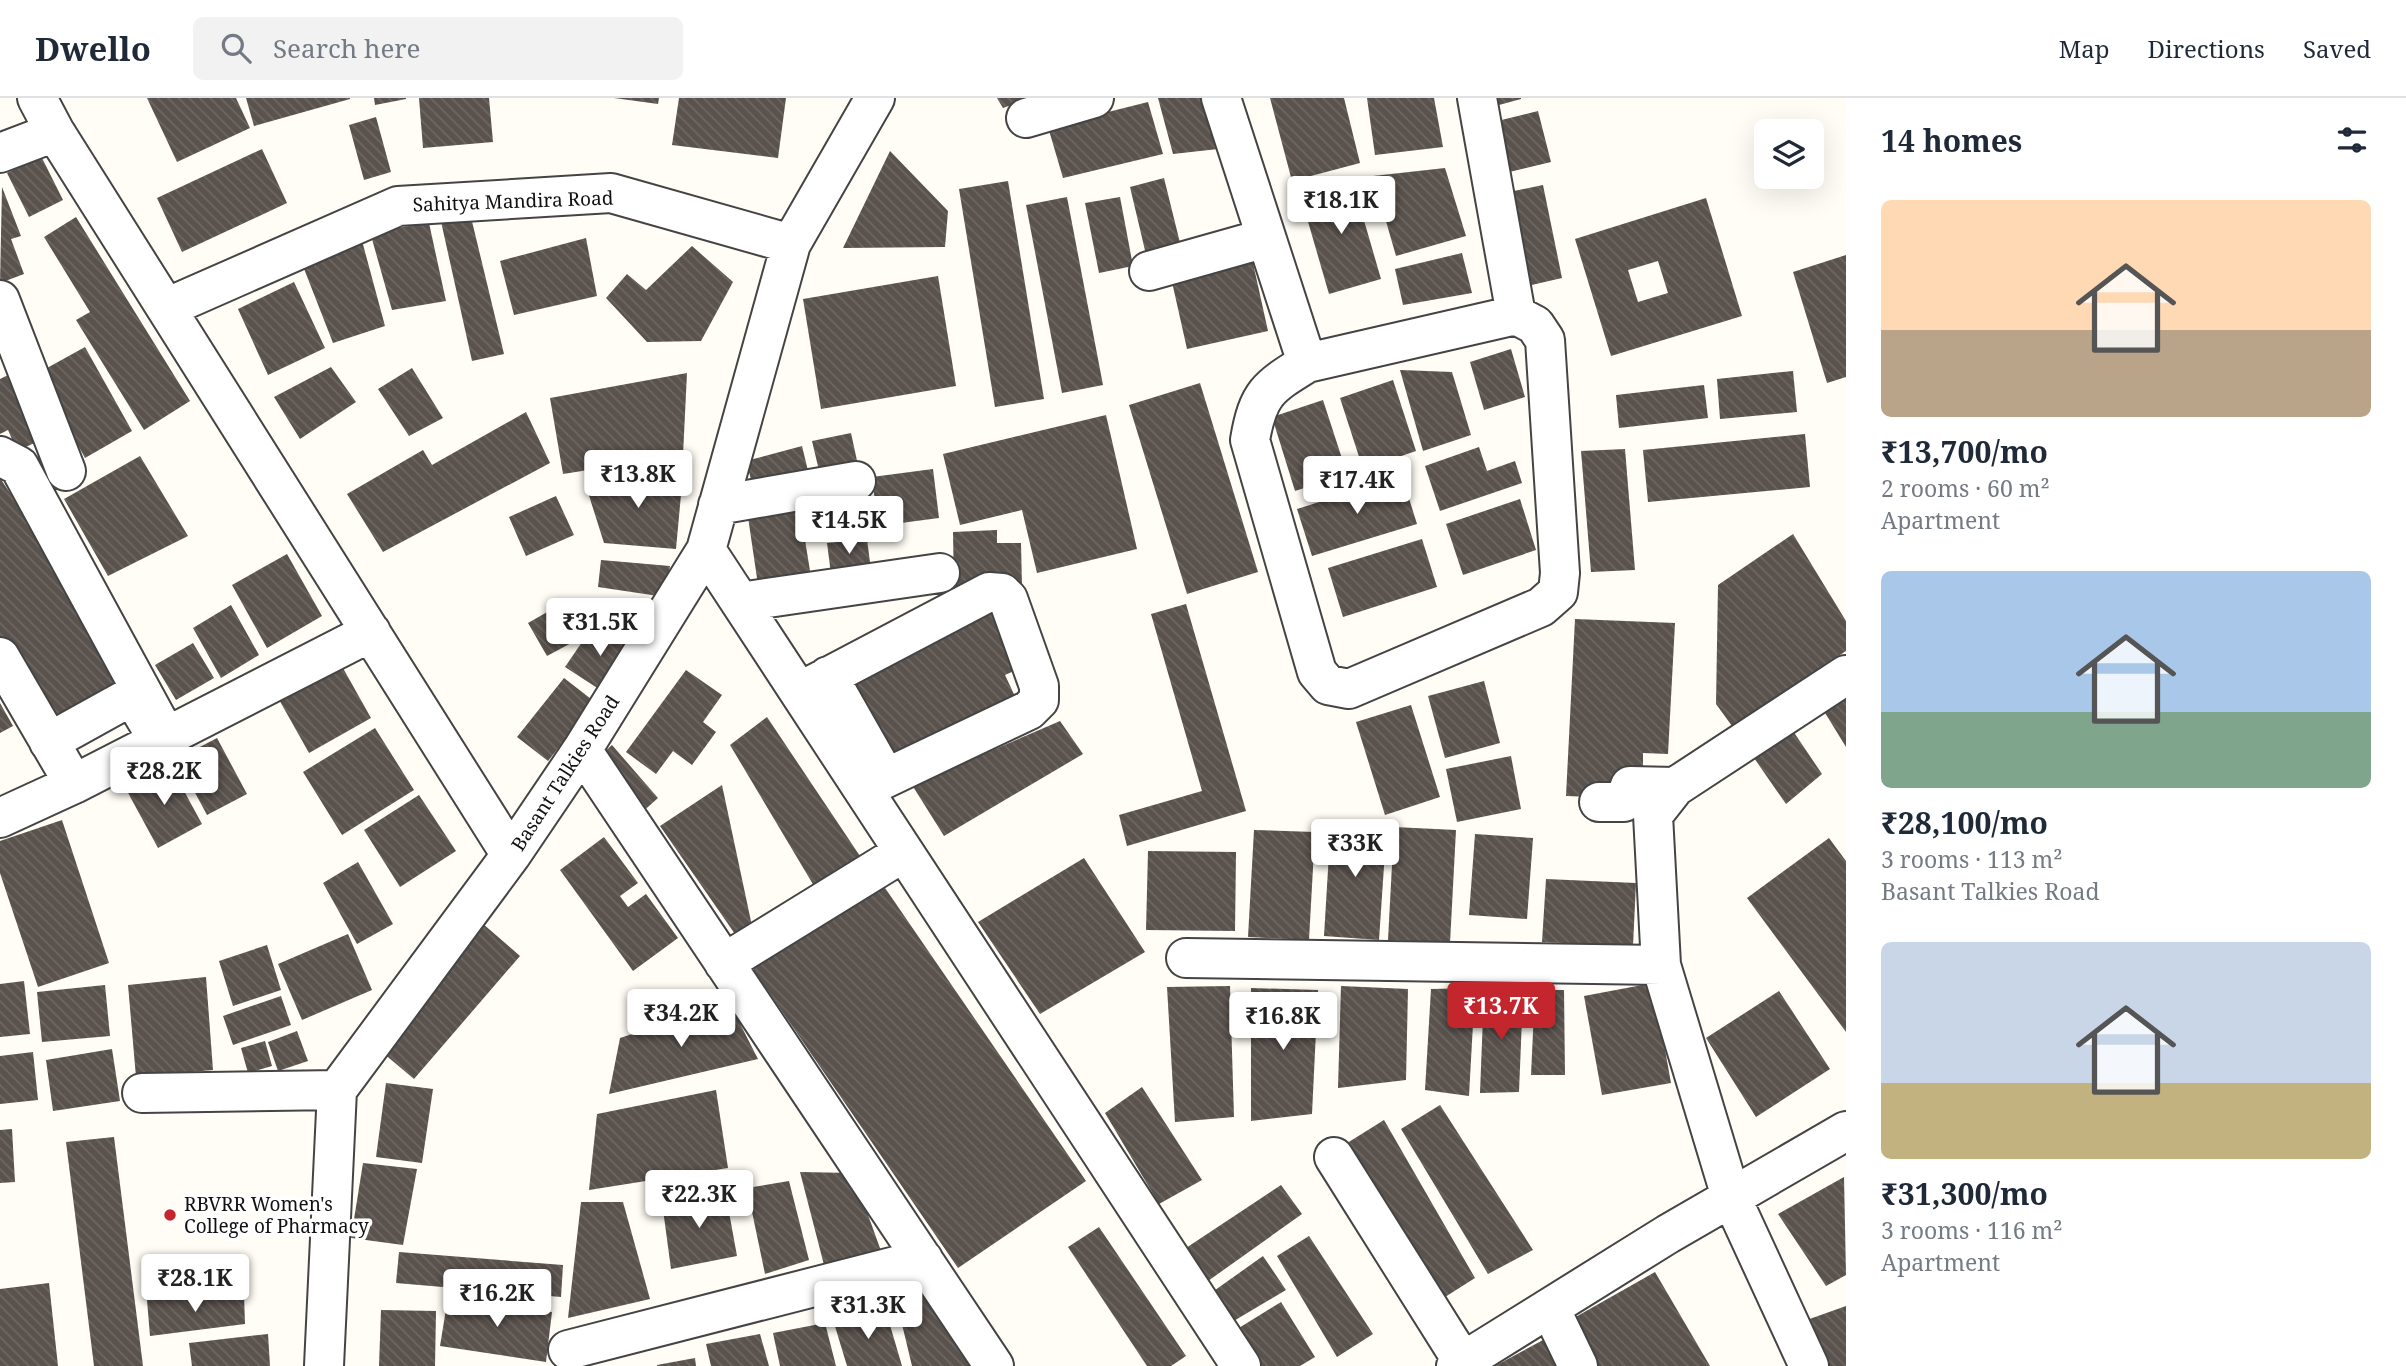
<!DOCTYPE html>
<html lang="en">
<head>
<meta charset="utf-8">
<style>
  :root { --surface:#fff; --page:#f2f2f3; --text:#1f2937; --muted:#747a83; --line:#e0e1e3; --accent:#c4262e }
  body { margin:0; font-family:"Noto Serif",serif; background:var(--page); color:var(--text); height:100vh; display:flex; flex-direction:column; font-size:26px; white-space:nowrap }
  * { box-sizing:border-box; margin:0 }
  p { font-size:23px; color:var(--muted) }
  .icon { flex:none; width:38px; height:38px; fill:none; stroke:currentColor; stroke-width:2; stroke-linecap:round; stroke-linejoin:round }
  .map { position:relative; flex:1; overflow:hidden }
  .drawer { display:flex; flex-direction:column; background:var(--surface); width:560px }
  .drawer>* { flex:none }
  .buttons { position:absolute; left:1754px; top:21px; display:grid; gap:14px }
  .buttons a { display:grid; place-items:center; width:70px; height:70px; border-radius:10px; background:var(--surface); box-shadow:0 7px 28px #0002; font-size:35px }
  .price { position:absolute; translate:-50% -60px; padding:0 16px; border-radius:7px; background:#fff; color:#222; font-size:23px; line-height:46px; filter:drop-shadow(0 2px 4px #0008) }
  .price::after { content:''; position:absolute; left:50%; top:42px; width:21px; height:16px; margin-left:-10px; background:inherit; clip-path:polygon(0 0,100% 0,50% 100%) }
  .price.current { background:var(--accent); color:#fff }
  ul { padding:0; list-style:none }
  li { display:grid; align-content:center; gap:14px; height:371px; padding:0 35px }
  li span { display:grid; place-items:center; height:217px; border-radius:10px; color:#555 }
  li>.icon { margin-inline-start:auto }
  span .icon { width:126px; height:126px; fill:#fffc; stroke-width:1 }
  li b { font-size:30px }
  h2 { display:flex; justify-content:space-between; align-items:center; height:84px; padding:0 35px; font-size:30px }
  header { display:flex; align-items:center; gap:42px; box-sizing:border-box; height:98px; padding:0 35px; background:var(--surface); border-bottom:2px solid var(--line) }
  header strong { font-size:33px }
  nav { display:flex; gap:38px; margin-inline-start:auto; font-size:24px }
  .search { width:490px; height:63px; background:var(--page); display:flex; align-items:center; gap:18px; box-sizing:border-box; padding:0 24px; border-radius:10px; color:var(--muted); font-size:26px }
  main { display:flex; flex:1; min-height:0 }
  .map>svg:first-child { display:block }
  .building { fill:url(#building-back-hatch); fill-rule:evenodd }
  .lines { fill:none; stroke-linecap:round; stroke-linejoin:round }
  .minor-casing { stroke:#444; stroke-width:42 }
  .minor { stroke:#fff; stroke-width:38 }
  .poi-dot { fill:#c4262e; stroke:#fff; stroke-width:2.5 }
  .labels { text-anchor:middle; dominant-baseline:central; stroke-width:7; stroke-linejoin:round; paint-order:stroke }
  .street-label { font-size:19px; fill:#111; stroke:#fff }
  .poi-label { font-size:19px; fill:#111; stroke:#fff; text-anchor:start }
</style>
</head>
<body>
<header>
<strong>Dwello</strong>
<div class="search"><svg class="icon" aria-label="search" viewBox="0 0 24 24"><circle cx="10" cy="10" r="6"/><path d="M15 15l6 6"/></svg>Search here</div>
<nav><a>Map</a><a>Directions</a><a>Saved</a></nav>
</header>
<main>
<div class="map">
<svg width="1846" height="1268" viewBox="0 0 1846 1268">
  <defs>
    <pattern id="building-back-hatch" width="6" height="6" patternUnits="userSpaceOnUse" patternTransform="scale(1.75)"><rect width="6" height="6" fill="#5a524d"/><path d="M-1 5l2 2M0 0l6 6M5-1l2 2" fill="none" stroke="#6d6662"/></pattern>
  </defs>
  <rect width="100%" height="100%" fill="#fffdf5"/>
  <!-- building -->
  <path class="building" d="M147,0h89l14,30 -73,34z
    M246,0h104v1l-96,27z
    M374,0h32v1l-31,6z
    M419,0h70l4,44 -70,6z
    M614,0h45l-1,6z
    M679,0h107l-8,60 -106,-13z
    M997,0h35l-29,10z
    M1158,0h46l14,51 -45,5z
    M1270,0h74l16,65 -68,18z
    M1367,0h67l9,49 -68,8z
    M1497,0h24v1l-22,6z
    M1148,4l15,52 -100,24 -15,-51z
    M1538,13l13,51 -54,13 -12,-51z
    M376,19l15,55 -27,8 -15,-55z
    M262,51l25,54 -105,49 -25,-54z
    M890,53l58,60 -3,36 -102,1z
    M41,58l22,44 -34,17 -22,-44z
    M1445,70l21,68 -70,20 -23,-80z
    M1164,80l19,77 -35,8 -18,-76z
    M1352,81l29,100 -52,15 -29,-100z
    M1008,83l36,218 -49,8 -36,-218z
    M1543,87l19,93 -44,10 -19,-94z
    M2,89l19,49 -10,3 13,35 -24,9z
    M1067,99l36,188 -41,8 -36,-188z
    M1120,99l13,69 -34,7 -14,-70z
    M1706,100l36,118 -131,40 -36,-117zM1658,163l10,32 -30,9 -10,-32z
    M470,115l34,141 -32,7 -32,-144z
    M76,119l114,184 -46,29 -68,-110 14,-8 -46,-75z
    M429,125l17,78 -54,9 -22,-78z
    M361,139l24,89 -52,17 -32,-82z
    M586,140l11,58 -83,19 -14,-54z
    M692,148l41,36 -32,59 -54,1 -41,-44 21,-24 19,16z
    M1462,155l10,40 -69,12 -8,-36z
    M1251,156l17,77 -81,18 -17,-76z
    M1846,157v122l-19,6 -34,-111z
    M938,178l18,110 -135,23 -18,-110z
    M294,184l31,66 -57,27 -30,-66z
    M85,249l47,84 -47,27 -47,-85z
    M1511,251l14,48 -41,13 -14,-48z
    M331,269l25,35 -56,37 -26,-42z
    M412,270l31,50 -34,18 -31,-47z
    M1400,272l52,2 19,63 -48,16z
    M1793,273l4,41 -77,7 -3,-40z
    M12,275l29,67 -24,11 -9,-21 -8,4v-55z
    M687,275l-4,82 -120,19 -13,-76z
    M1393,282l23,71 -53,18 -23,-71z
    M1200,285l58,189 -71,22 -58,-189z
    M1704,287l4,33 -89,10 -3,-33z
    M1323,302l24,74 -52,17 -23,-74z
    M526,314l24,51 -167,89 -36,-58 76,-44 9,15z
    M1106,317l31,134 -100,24 -15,-63 -62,15 -17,-71z
    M851,335l8,37 -38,9 -9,-38z
    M1805,336l5,53 -162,15 -5,-52z
    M802,348l8,33 -55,15 -9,-33z
    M1479,349l8,24 28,-10 7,22 -82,28 -15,-45z
    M1625,351l10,121 -44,2 -10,-121z
    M140,358l48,80 -80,40 -44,-77z
    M933,371l6,49 -61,8 -6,-49z
    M683,375l-7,76 -72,-6 -19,-60z
    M1402,378l15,48 -105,32 -15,-47z
    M0,380l18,27 13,-10 106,195 -80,44 -57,-95z
    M864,395l4,34 -40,4 -3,-34z
    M556,398l18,39 -48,21 -17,-39z
    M1520,401l16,51 -73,25 -17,-51z
    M800,411l11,68 -53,8 -10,-68z
    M997,432v13h24l1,44 -68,1 -1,-56z
    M1793,436l53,87v30l-114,75 -16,-22 2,-119z
    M867,441l4,31 -40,4 -4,-31z
    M1422,441l15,48 -94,30 -15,-49z
    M287,456l35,62 -55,32 -35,-63z
    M601,462l69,6 -5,31 -67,-10z
    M996,496l20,64 -7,3 5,10 -9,4 15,32 -133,67 -50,-99z
    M1186,506l60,207 -119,35 -8,-31 83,-24 -51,-177z
    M231,507l28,50 -38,23 -28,-50z
    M556,509l19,34 -28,15 -19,-33z
    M1575,521l100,4 -7,131 -25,-1v17l-22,-1 -2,29 -53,-2z
    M595,525l39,26 -29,44 -40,-26z
    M193,545l21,35 -38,22 -21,-35z
    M339,563l32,57 -62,35 -32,-57z
    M686,572l36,25 -19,27 13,10 -24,33 -19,-14 -17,23 -30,-22z
    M564,580l31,24 -47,59 -31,-24z
    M1484,583l16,62 -55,15 -17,-62z
    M1846,595v54l-24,-39z
    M0,605l13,23 -13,7z
    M1411,607l29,92 -55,18 -29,-93z
    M767,619l99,148 -49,26 -87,-146z
    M1060,623l23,33 -139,82 -32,-51z
    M375,630l39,62 -72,45 -39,-63z
    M1793,633l29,43 -36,30 -32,-46z
    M217,640l30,56 -40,21 -30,-56z
    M612,647l46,53 -19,17 -46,-53z
    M1511,658l10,53 -64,13 -11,-53z
    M171,669l31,57 -44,24 -31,-57z
    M722,687l30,141 -17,8 -75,-108z
    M419,697l37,56 -56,36 -36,-57z
    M62,722l47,143 -71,24 -38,-114v-32z
    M1331,722l56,2 -8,118 -55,-4z
    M1394,729l62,3 -6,113 -62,-3z
    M1254,732l61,2 -6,108 -61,-3z
    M1475,736l58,4 -6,81 -58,-4z
    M604,739l34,46 -18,13 8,11 18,-13 32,44 -45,33 -73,-101z
    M1829,740l17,23v171l-99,-134z
    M1148,753l88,1 -1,79 -89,-1z
    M1084,760l61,94 -105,62 -62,-92z
    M358,764l35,62 -36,20 -34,-61z
    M1546,781l90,4 -3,63 -91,-4z
    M881,784l205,299 -128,87 -205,-299z
    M482,825l38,33 -106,123 -38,-32z
    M348,836l24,56 -70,30 -24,-56z
    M267,847l14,45 -48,16 -14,-45z
    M206,879l7,93 -77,7 -8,-92z
    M24,883l6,53 -30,3v-53z
    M1653,885l18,100 -69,12 -18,-99z
    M105,887l5,51 -68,6 -5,-50z
    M1230,888l4,131 -59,5 -8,-135z
    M1341,888l67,3 -2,91 -68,8z
    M1251,890l67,2 -6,124 -61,7z
    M1475,890l-6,108 -44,-6 6,-101z
    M1535,892h29l1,85h-34z
    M1484,893l39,3 -4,98 -39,1z
    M1779,893l51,78 -74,48 -50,-79z
    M281,898l10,29 -58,20 -10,-29z
    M729,904l29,57 -149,35 11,-56z
    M297,933l11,30 -30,10 -10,-29z
    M265,943l7,25 -24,7 -7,-25z
    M112,951l8,52 -67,10 -7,-51z
    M33,954l5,48 -38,4v-48z
    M386,985l47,6 -11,74 -46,-6z
    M1142,989l60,93 -43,24 -54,-91z
    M716,992l12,78 -139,22 8,-76z
    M1440,1007l93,145 -45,24 -87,-145z
    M1384,1022l91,158 -41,26 -90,-159z
    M12,1031l3,53 -15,1v-53z
    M114,1039l29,229h-49l-28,-224z
    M363,1065l54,6 -14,76 -52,-7z
    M800,1074l53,1 28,78 -57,14z
    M1844,1079l2,98 -20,11 -48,-72z
    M789,1083l20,79 -44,14 -18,-86z
    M1281,1087l21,29 -94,67 -22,-33z
    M725,1092l12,66 -66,13 -9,-67z
    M581,1104h42l27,97 -82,19z
    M1099,1129l87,129 -15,10h-24l-79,-119z
    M1309,1138l64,98 -36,23 -60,-101z
    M399,1154l164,13 -2,32 -165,-14z
    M1263,1158l23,34 -54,32 -21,-29z
    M1655,1174l55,94h-120l-25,-43z
    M49,1185l9,83h-58v-77z
    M926,1190l46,78h-60l-17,-71z
    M244,1196l1,30 -95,12 -3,-36z
    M448,1199l104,15 -6,50 -106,-16z
    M1281,1204l34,55 -15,9h-44l-22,-35z
    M1846,1208v60h-26l-16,-45z
    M885,1210l17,58h-55l-13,-43z
    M381,1212l55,1 -1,55h-56z
    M825,1225l11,43h-56l-7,-33z
    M268,1236l2,32h-78l-3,-23z
    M760,1236l9,32h-58l-5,-22z
    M1543,1242l13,26h-61z
    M695,1260l1,8h-39v-1z"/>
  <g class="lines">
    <defs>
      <path id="minor" d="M37,0l18,34 456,723
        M1221,0l86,265c-39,24 -49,30 -57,77l67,232 11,13 21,4 192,-82 17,-15 2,-19 -15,-233 -10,-15 -19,-10 -39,-217
        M1026,20l68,-20
        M0,55l55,-21
        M1149,173l117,-33
        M0,202l66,171
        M166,210l232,-102 213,-13 180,51
        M1307,265l209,-48
        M0,358l19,10 147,270
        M718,407l138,-24
        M706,452l535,816
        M740,504l200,-29
        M0,559l74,127
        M828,578l58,102
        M799,594l190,-100 13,1 6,6 31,87v14l-10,10 -166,79
        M49,644l83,-46 18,30
        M582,652l412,616
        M1599,704h25l6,-16 45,1
        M0,720l74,-34 297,-152
        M1186,860l475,7
        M724,865l180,-111
        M142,995l195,-3
        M1334,1059l129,205
        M1550,1210l28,58
        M568,1252l355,-91
        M324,1268l13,-276 174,-235 71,-105 124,-200 85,-306 84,-146
        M1456,1268l212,-132 178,-103
        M1809,1268l-78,-169 -70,-232 -8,-150 22,-28 171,-112"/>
    </defs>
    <!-- minor casing -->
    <use href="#minor" class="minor-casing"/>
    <!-- minor -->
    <use href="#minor" class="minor"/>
  </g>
  <!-- markers -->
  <circle class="poi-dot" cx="170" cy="1117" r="7"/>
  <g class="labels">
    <!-- street labels -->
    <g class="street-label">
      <text transform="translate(513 103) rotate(-2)">Sahitya Mandira Road</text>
      <text transform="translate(565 675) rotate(-57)">Basant Talkies Road</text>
    </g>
    <!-- poi labels -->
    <g class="poi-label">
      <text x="184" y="1106">RBVRR Women's<tspan x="184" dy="22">College of Pharmacy</tspan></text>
    </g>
  </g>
</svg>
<div class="buttons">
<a><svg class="icon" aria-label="layers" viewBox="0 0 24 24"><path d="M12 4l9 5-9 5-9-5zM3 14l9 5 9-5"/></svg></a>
</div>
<b class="price" style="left:1341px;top:138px">₹18.1K</b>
<b class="price" style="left:638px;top:412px">₹13.8K</b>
<b class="price" style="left:1357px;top:418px">₹17.4K</b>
<b class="price" style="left:849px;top:458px">₹14.5K</b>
<b class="price" style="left:600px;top:560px">₹31.5K</b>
<b class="price" style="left:164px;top:709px">₹28.2K</b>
<b class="price" style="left:1355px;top:781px">₹33K</b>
<b class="price current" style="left:1501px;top:944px">₹13.7K</b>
<b class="price" style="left:681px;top:951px">₹34.2K</b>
<b class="price" style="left:1283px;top:954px">₹16.8K</b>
<b class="price" style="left:699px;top:1132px">₹22.3K</b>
<b class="price" style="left:195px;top:1216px">₹28.1K</b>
<b class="price" style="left:497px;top:1231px">₹16.2K</b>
<b class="price" style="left:868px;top:1243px">₹31.3K</b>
</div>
<section class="drawer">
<h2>14 homes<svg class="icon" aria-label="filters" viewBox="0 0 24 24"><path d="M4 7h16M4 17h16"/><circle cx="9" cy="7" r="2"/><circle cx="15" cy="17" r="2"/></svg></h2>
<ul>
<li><span style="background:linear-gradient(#ffd9b3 60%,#b9a48a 0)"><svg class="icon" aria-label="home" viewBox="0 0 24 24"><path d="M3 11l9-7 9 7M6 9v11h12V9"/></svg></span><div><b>₹13,700/mo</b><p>2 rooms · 60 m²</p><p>Apartment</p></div></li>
<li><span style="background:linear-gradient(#a9c7e8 65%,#7fa58c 0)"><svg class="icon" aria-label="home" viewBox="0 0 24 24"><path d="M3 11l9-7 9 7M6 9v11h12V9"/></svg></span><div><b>₹28,100/mo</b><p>3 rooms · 113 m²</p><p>Basant Talkies Road</p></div></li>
<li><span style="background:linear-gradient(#c9d6e8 65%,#c2b280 0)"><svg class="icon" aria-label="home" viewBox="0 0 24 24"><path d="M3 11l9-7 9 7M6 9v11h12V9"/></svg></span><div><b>₹31,300/mo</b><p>3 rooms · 116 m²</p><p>Apartment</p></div></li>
</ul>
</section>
</main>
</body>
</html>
